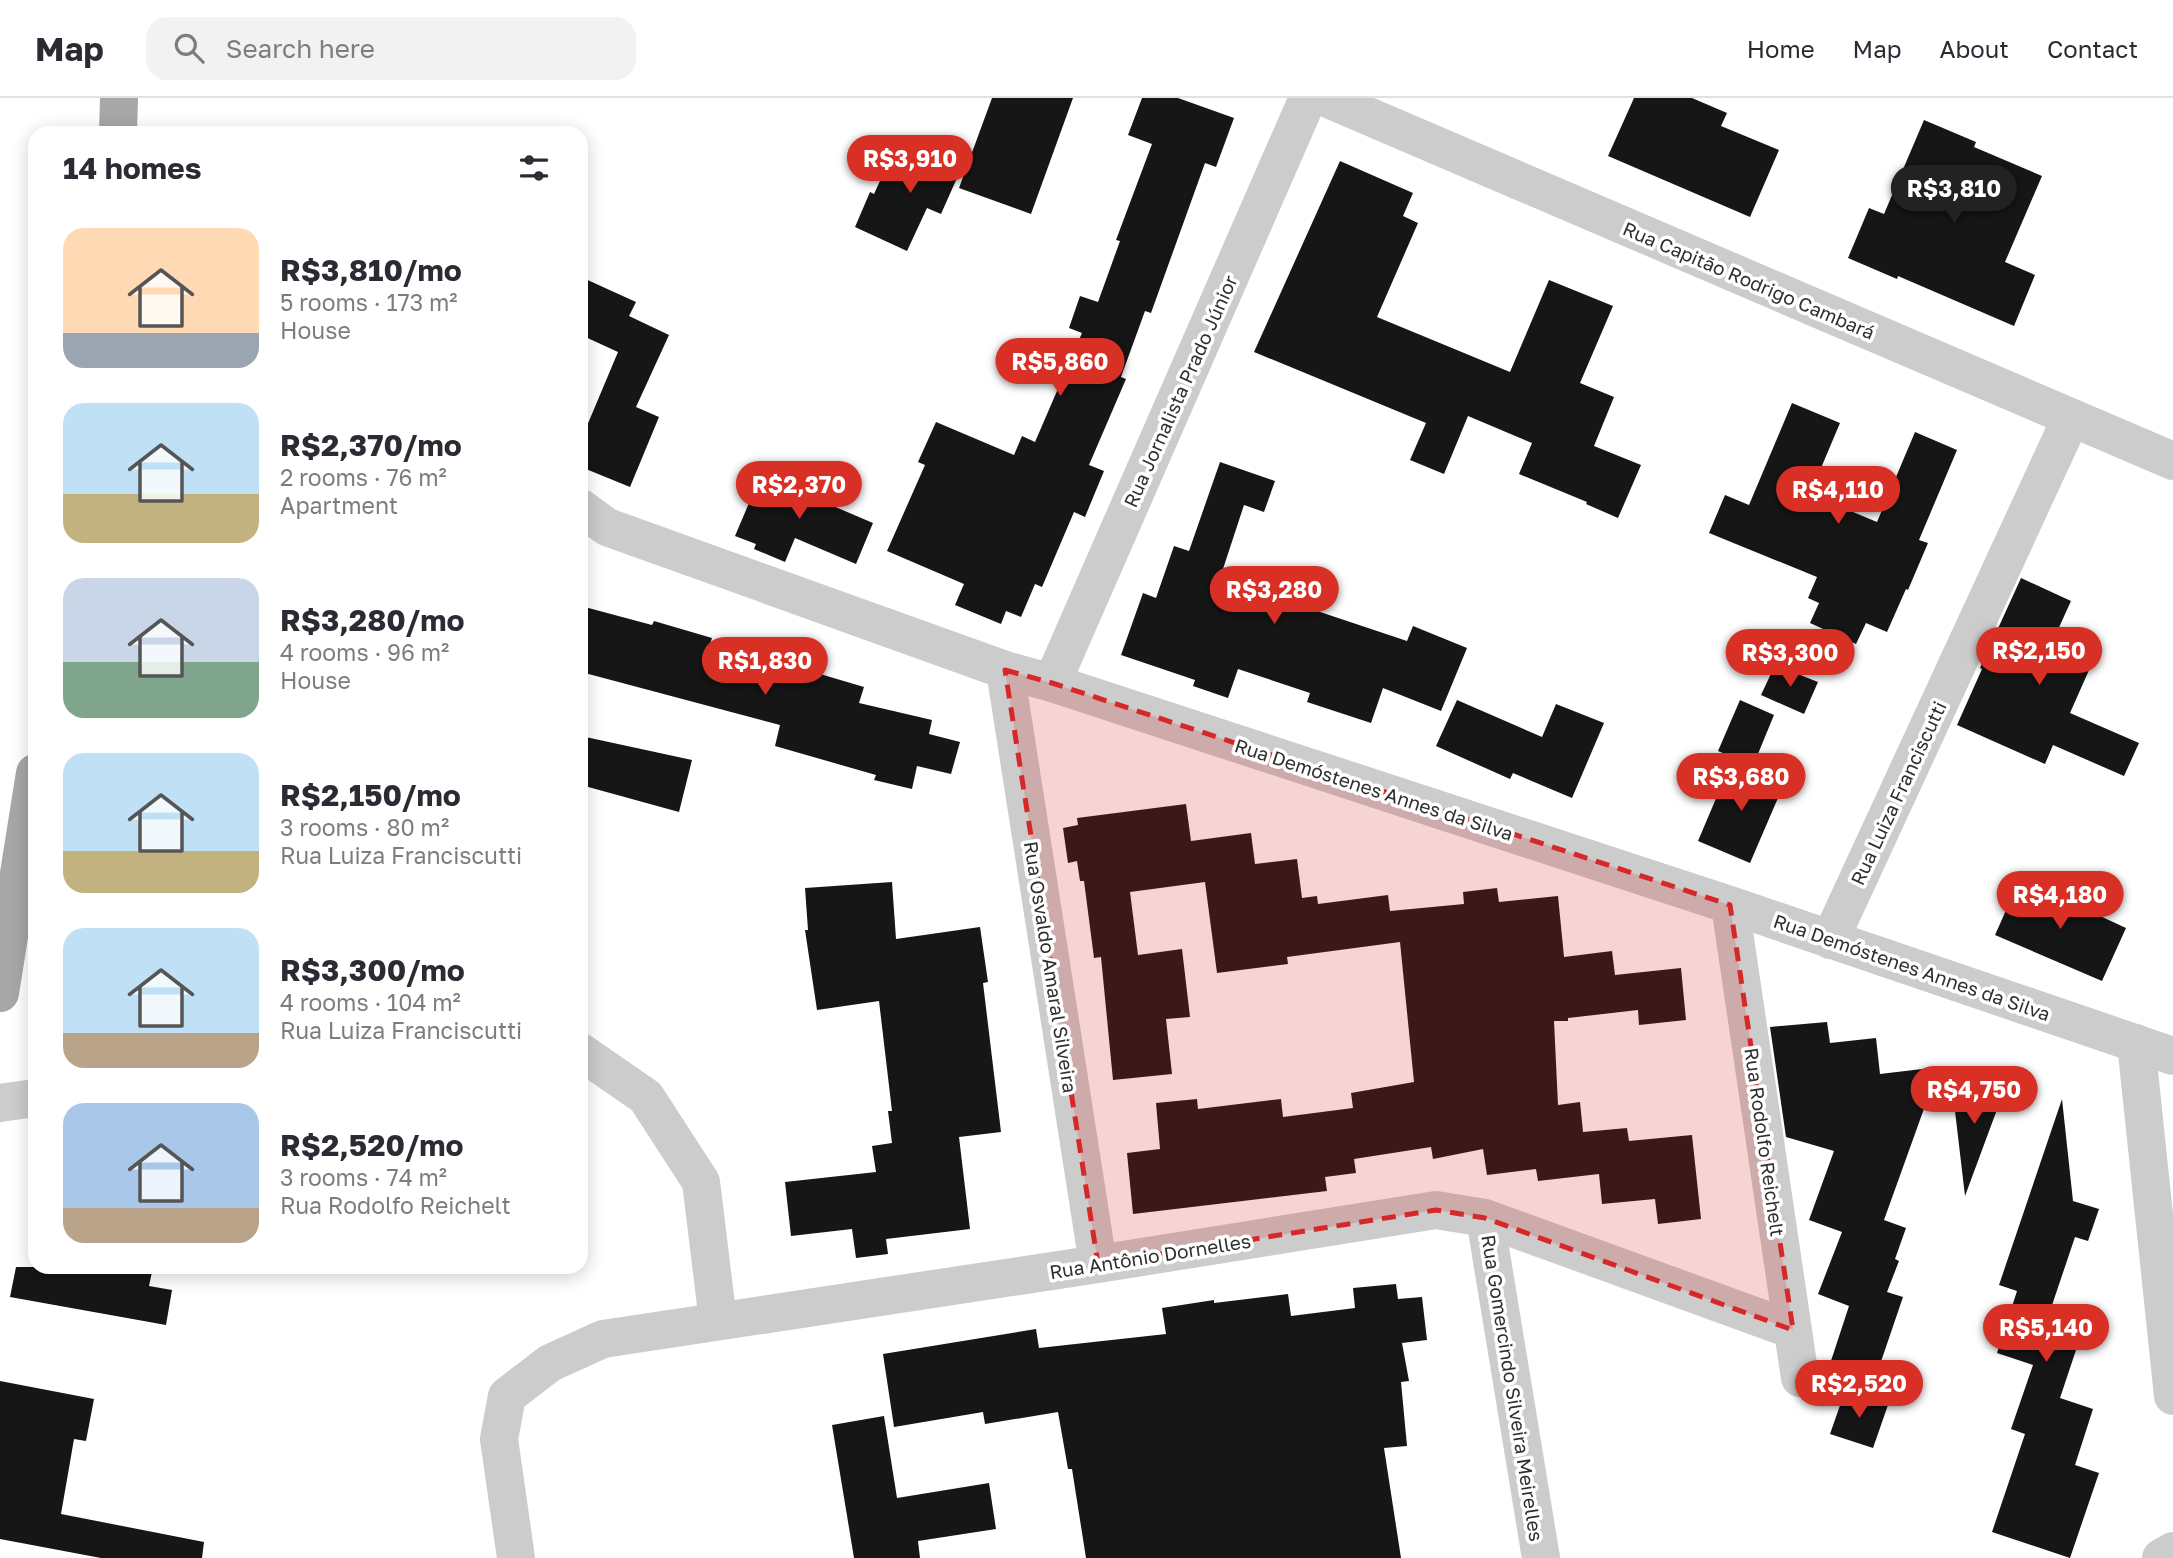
<!DOCTYPE html>
<html lang="en">
<head>
<meta charset="utf-8">
<style>
  :root { --surface:#fff; --page:#f2f2f3; --text:#2b2b33; --muted:#7c7c81; --line:#e1e1e2; --accent:#d93025 }
  body { margin:0; font-family:"Golos Text",sans-serif; background:var(--page); color:var(--text); height:100vh; display:flex; flex-direction:column; font-size:26px; white-space:nowrap }
  * { box-sizing:border-box; margin:0 }
  p { font-size:23px; color:var(--muted) }
  .icon { flex:none; width:38px; height:38px; fill:none; stroke:currentColor; stroke-width:2; stroke-linecap:round; stroke-linejoin:round }
  .map { position:relative; flex:1; overflow:hidden }
  .panel { position:absolute; left:28px; top:28px; width:560px; height:1148px; display:flex; flex-direction:column; background:var(--surface); border-radius:21px; box-shadow:0 4px 18px #0003 }
  .panel>* { flex:none }
  .price { position:absolute; translate:-50% -60px; padding:0 16px; border-radius:24px; background:var(--accent); color:#fff; font-size:23px; line-height:46px; filter:drop-shadow(0 2px 4px #0008) }
  .price::after { content:''; position:absolute; left:50%; top:42px; width:21px; height:16px; margin-left:-10px; background:inherit; clip-path:polygon(0 0,100% 0,50% 100%) }
  .price.current { background:#222; color:#fff }
  ul { padding:0; list-style:none }
  li { display:flex; align-items:center; gap:21px; height:175px; padding:0 35px }
  li span { display:grid; place-items:center; flex:none; width:196px; height:140px; border-radius:21px; color:#555 }
  li>.icon { margin-inline-start:auto }
  span .icon { width:84px; height:84px; fill:#fffc; stroke-width:1 }
  li b { font-size:30px }
  h2 { display:flex; justify-content:space-between; align-items:center; height:84px; padding:0 35px; font-size:30px }
  header { display:flex; align-items:center; gap:42px; box-sizing:border-box; height:98px; padding:0 35px; background:var(--surface); border-bottom:2px solid var(--line) }
  header strong { font-size:33px }
  nav { display:flex; gap:38px; margin-inline-start:auto; font-size:24px }
  .search { width:490px; height:63px; background:var(--page); display:flex; align-items:center; gap:18px; box-sizing:border-box; padding:0 24px; border-radius:21px; color:var(--muted); font-size:26px }
  .map>svg:first-child { display:block }
  .building { fill:#161616 }
  .lines { fill:none; stroke-linecap:round; stroke-linejoin:round }
  .minor { stroke:#ccc; stroke-width:38 }
  .major { stroke:#a7a7a7; stroke-width:38 }
  .marked { fill:#d62828; fill-opacity:0.2; stroke:#d62828; stroke-width:5; stroke-dasharray:14 9; stroke-linejoin:round }
  .labels { text-anchor:middle; dominant-baseline:central; stroke-width:7; stroke-linejoin:round; paint-order:stroke }
  .street-label { font-size:19px; fill:#2f2f2f; stroke:#fff }
</style>
</head>
<body>
<header>
<strong>Map</strong>
<div class="search"><svg class="icon" aria-label="search" viewBox="0 0 24 24"><circle cx="10" cy="10" r="6"/><path d="M15 15l6 6"/></svg>Search here</div>
<nav><a>Home</a><a>Map</a><a>About</a><a>Contact</a></nav>
</header>
<div class="map">
<svg width="2173" height="1460" viewBox="0 0 2173 1460">
  <rect width="100%" height="100%" fill="#fff"/>
  <!-- building -->
  <path class="building" d="M992,0h81l-42,116 -72,-26z
    M1142,0h36l56,20 -18,49 -11,-4 -54,150 -6,-2 -24,66 5,2 -37,86 15,6 -19,46 -11,-5 -32,75 -7,-3 -14,33 -15,-6 -5,13 -46,-19 9,-21 -77,-33 38,-86 -7,-3 18,-40 78,33 8,-19 13,6 47,-109 -13,-5 11,-32 18,6 22,-61 -4,-1 36,-96 -24,-9z
    M1634,0h58l35,15 -6,13 58,24 -29,67 -142,-61z
    M1924,22l52,22 -2,5 68,29 -37,86 30,13 -21,51 -116,-50 -1,3 -49,-21 21,-50 15,6z
    M917,40l48,22 -24,54 -14,-6 -20,43 -52,-24 15,-35 4,2 11,-24 13,7z
    M1340,63l73,32 -10,23 15,7 -41,94 133,55 39,-92 64,26 -33,77 34,14 -20,49 47,19 -23,53 -32,-14 1,-2 -68,-28 13,-31 -64,-27 -24,58 -34,-14 16,-37 -172,-71z
    M581,179l55,25 -7,14 40,19 -33,72 23,10 -29,70 -49,-20v-27l37,-88 -37,-17z
    M1792,305l48,20 -30,71 67,28 38,-90 42,18 -38,90 9,3 -20,47 -2,-1 -19,43 -21,-9 -10,21 -46,-21 9,-20 -11,-5 9,-21 -108,-44 16,-38 24,10z
    M1220,364l55,19 -11,31 -20,-7 -22,67 49,17 -2,6 138,46 6,-15 54,22 -26,63 -58,-23 -12,35 -64,-21 3,-9 -72,-24 -10,29 -35,-12 2,-6 -74,-25 22,-62 13,5 18,-52 15,5z
    M763,372l52,21 -3,6 61,26 -17,41 -61,-26 -10,24 -31,-13 2,-5 -21,-8z
    M2021,480l50,23 -15,33 41,18 -27,61 69,30 -15,33 -71,-31 -8,19 -88,-39 25,-56 -2,-1z
    M581,508l71,19 2,-4 58,17 -2,6 99,30 1,-3 54,16 -5,16 73,17 -3,14 31,8 -9,32 -34,-8 -5,23 -38,-9 2,-5 -101,-29 5,-21 -199,-53z
    M1775,567l43,17 -14,32 -43,-19z
    M1457,602l85,37 14,-33 48,19 -32,75 -59,-25 -3,6 -74,-33z
    M1740,602l34,15 -21,51 -35,-15z
    M581,638l111,24 -13,52 -98,-27z
    M1731,665l53,21 -34,79 -52,-22z
    M1186,706l5,37 60,-8 4,31 42,-5 5,39 15,-2 1,8 70,-9 2,16 74,-7 -1,-12 34,-4 2,14 59,-6 6,61 48,-6 3,24 66,-7 5,52 -47,5 -1,-15 -70,8v3h-14l4,84 22,-3 3,30 44,-4 2,13 63,-6 9,84 -43,5 -3,-25 -53,5 -3,-30 -61,7 -2,-12 -49,6 -4,-26 -50,10 -2,-12 -77,12 2,14 -31,4 2,14 -194,23 -6,-61 33,-4 -4,-46 41,-4 1,10 83,-10 2,18 70,-9 -2,-15 63,-11 -14,-140 -113,15 1,7 -71,9 -12,-91 -75,10 8,63 44,-6 8,68 -24,2 6,55 -59,6 -12,-123 -7,1 -10,-77h-4l-3,-20 -9,2 -5,-35 15,-3 -1,-7z
    M2020,781l106,49 -24,53 -107,-46z
    M892,784l4,57 84,-12 8,55 -5,1 18,149 -42,5 11,92 -84,10 2,15 -32,4 -4,-29 -61,7 -6,-54 91,-10 -4,-26 20,-3 -4,-32h4l-13,-110 -62,9 -12,-80h3l-3,-42z
    M1827,924l3,21 46,-5 4,36 59,-7 -55,153 22,8 -11,31 4,2 -12,31 16,5 -30,88 -45,-15 21,-64 -31,-12 24,-62 -33,-12 25,-69 -48,-14 -16,-110z
    M2005,990l-40,108 -12,-102z
    M2062,1001l11,102 26,8 -11,32 -13,-4 -29,86 35,12 -21,63 33,11 -18,56 24,8 -29,85 -78,-26 33,-98 -14,-5 22,-64 -36,-12 20,-62 -18,-6z
    M16,1169h137l-4,19 23,4 -6,35 -156,-28z
    M1396,1186l2,15 24,-2 5,43 -25,3 7,38 -8,1 6,64 -23,2 17,110h-315l-14,-89h-4l-10,-57 -73,12 -2,-12 -89,15 -11,-73 153,-25 3,19 127,-14 -4,-26 52,-8v3l74,-9 3,22 64,-8 -2,-20z
    M0,1283l94,18 -8,42 -12,-2 -13,75 143,28 -2,16h-101l-101,-19z
    M1845,1293l43,14 -15,43 -43,-14z
    M884,1318l13,82 92,-15 7,46 -78,12 2,17h-66l-22,-133z"/>
  <g class="lines">
    <!-- minor -->
    <path class="minor" d="M1326,0l847,363
      M581,410l26,19 398,143 47,13 678,222 443,151
      M1005,572l93,594
      M1052,585l256,-585
      M1730,807l70,473
      M1830,842l241,-522
      M2136,945l37,353
      M581,954l65,45 55,85 17,139
      M0,1005l35,-5
      M1485,1120l56,340
      M516,1460l-17,-119 8,-43 43,-33 53,-24 495,-75 338,-54 49,8 308,112
      M2161,1460l12,-7"/>
    <!-- major -->
    <path class="major" d="M118,35l1,-35
      M0,895l35,-220"/>
  </g>
  <!-- marked area -->
  <path class="marked" d="M1005,572l47,13 678,222 63,425 -308,-112 -49,-8 -338,54z"/>
  <g class="labels">
    <!-- street labels -->
    <g class="street-label">
      <text transform="translate(1749 182) rotate(23)">Rua Capitão Rodrigo Cambará</text>
      <text transform="translate(1180 293) rotate(-66)">Rua Jornalista Prado Júnior</text>
      <text transform="translate(1374 691) rotate(18)">Rua Demóstenes Annes da Silva</text>
      <text transform="translate(1898 695) rotate(-65)">Rua Luiza Franciscutti</text>
      <text transform="translate(1051 869) rotate(81)">Rua Osvaldo Amaral Silveira</text>
      <text transform="translate(1912 869) rotate(19)">Rua Demóstenes Annes da Silva</text>
      <text transform="translate(1765 1044) rotate(82)">Rua Rodolfo Reichelt</text>
      <text transform="translate(1150 1158) rotate(-9)">Rua Antônio Dornelles</text>
      <text transform="translate(1513 1290) rotate(81)">Rua Gomercindo Silveira Meirelles</text>
    </g>
  </g>
</svg>
<b class="price" style="left:910px;top:97px">R$3,910</b>
<b class="price current" style="left:1954px;top:127px">R$3,810</b>
<b class="price" style="left:1060px;top:300px">R$5,860</b>
<b class="price" style="left:799px;top:423px">R$2,370</b>
<b class="price" style="left:1838px;top:428px">R$4,110</b>
<b class="price" style="left:1274px;top:528px">R$3,280</b>
<b class="price" style="left:2039px;top:589px">R$2,150</b>
<b class="price" style="left:1790px;top:591px">R$3,300</b>
<b class="price" style="left:765px;top:599px">R$1,830</b>
<b class="price" style="left:1741px;top:715px">R$3,680</b>
<b class="price" style="left:2060px;top:833px">R$4,180</b>
<b class="price" style="left:1974px;top:1028px">R$4,750</b>
<b class="price" style="left:2046px;top:1266px">R$5,140</b>
<b class="price" style="left:1859px;top:1322px">R$2,520</b>
<section class="panel">
<h2>14 homes<svg class="icon" aria-label="filters" viewBox="0 0 24 24"><path d="M4 7h16M4 17h16"/><circle cx="9" cy="7" r="2"/><circle cx="15" cy="17" r="2"/></svg></h2>
<ul>
<li><span style="background:linear-gradient(#ffd9b3 75%,#9aa5b1 0)"><svg class="icon" aria-label="home" viewBox="0 0 24 24"><path d="M3 11l9-7 9 7M6 9v11h12V9"/></svg></span><div><b>R$3,810/mo</b><p>5 rooms · 173 m²</p><p>House</p></div></li>
<li><span style="background:linear-gradient(#bfe0f5 65%,#c2b280 0)"><svg class="icon" aria-label="home" viewBox="0 0 24 24"><path d="M3 11l9-7 9 7M6 9v11h12V9"/></svg></span><div><b>R$2,370/mo</b><p>2 rooms · 76 m²</p><p>Apartment</p></div></li>
<li><span style="background:linear-gradient(#c9d6e8 60%,#7fa58c 0)"><svg class="icon" aria-label="home" viewBox="0 0 24 24"><path d="M3 11l9-7 9 7M6 9v11h12V9"/></svg></span><div><b>R$3,280/mo</b><p>4 rooms · 96 m²</p><p>House</p></div></li>
<li><span style="background:linear-gradient(#bfe0f5 70%,#c2b280 0)"><svg class="icon" aria-label="home" viewBox="0 0 24 24"><path d="M3 11l9-7 9 7M6 9v11h12V9"/></svg></span><div><b>R$2,150/mo</b><p>3 rooms · 80 m²</p><p>Rua Luiza Franciscutti</p></div></li>
<li><span style="background:linear-gradient(#bfe0f5 75%,#b9a48a 0)"><svg class="icon" aria-label="home" viewBox="0 0 24 24"><path d="M3 11l9-7 9 7M6 9v11h12V9"/></svg></span><div><b>R$3,300/mo</b><p>4 rooms · 104 m²</p><p>Rua Luiza Franciscutti</p></div></li>
<li><span style="background:linear-gradient(#a9c7e8 75%,#b9a48a 0)"><svg class="icon" aria-label="home" viewBox="0 0 24 24"><path d="M3 11l9-7 9 7M6 9v11h12V9"/></svg></span><div><b>R$2,520/mo</b><p>3 rooms · 74 m²</p><p>Rua Rodolfo Reichelt</p></div></li>
</ul>
</section>
</div>
</body>
</html>
